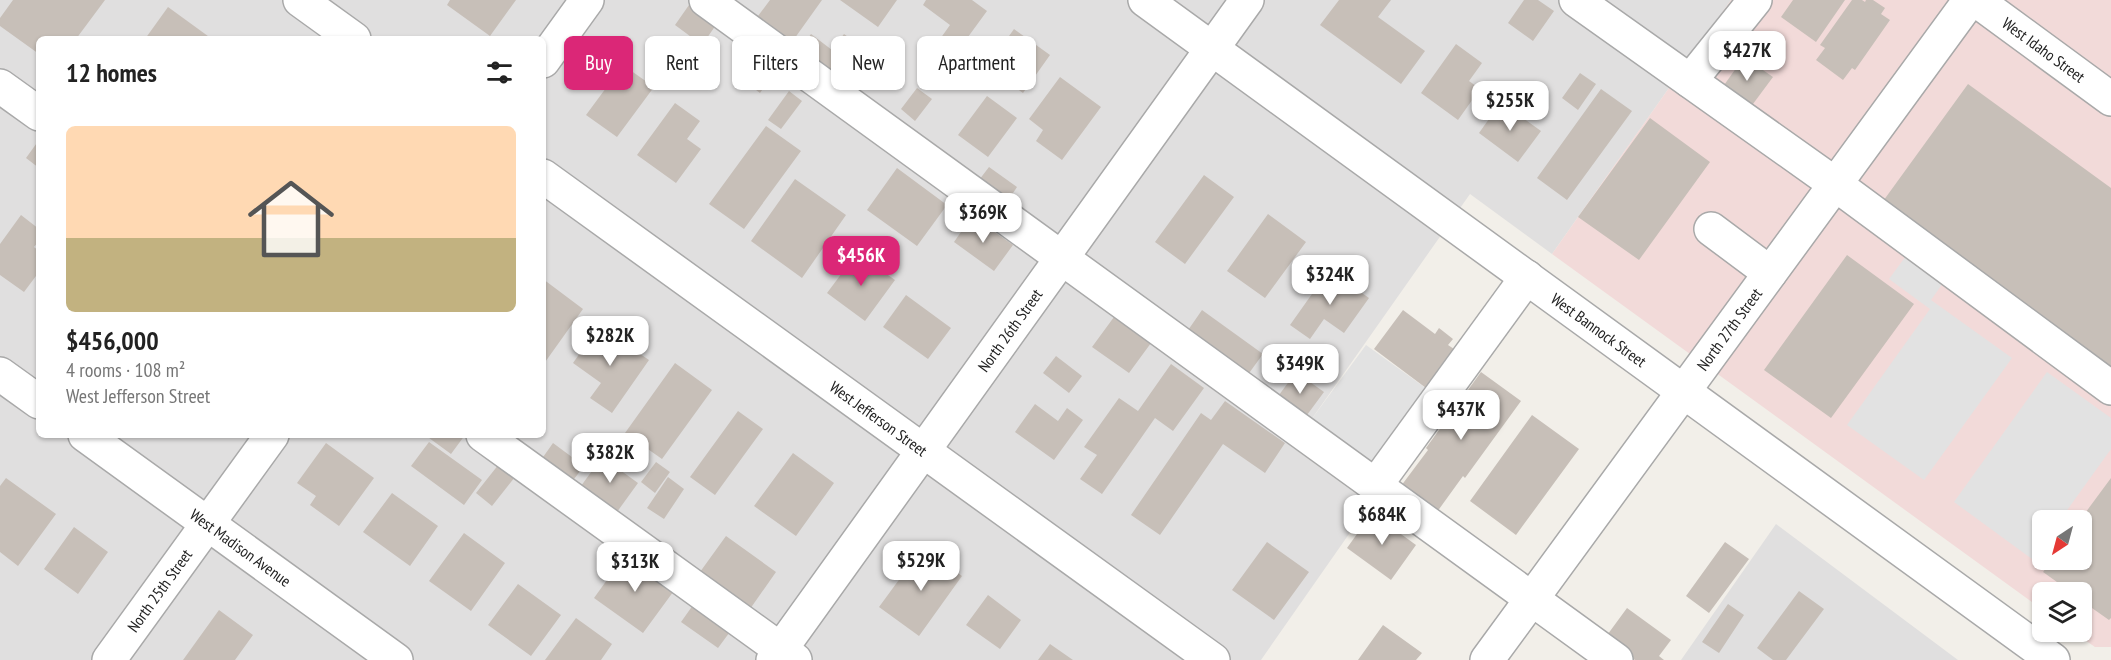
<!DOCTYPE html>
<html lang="en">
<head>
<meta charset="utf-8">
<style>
  :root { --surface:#fff; --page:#f2f2f2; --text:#222; --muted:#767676; --line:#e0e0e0; --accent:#db2777 }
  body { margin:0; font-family:"PT Sans Narrow",sans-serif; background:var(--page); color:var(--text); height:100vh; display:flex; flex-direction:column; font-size:22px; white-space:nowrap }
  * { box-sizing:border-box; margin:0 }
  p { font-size:20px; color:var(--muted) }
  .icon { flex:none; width:33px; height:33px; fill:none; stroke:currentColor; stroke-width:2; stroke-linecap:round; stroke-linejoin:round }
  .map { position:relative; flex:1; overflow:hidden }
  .side { position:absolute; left:36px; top:36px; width:510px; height:402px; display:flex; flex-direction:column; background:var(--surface); border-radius:9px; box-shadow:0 2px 4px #0004 }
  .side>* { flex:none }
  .hud { position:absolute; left:564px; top:36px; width:570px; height:54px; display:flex; gap:12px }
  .needle { width:39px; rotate:216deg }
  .tools { position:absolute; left:2032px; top:510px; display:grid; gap:12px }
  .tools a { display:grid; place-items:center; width:60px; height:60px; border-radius:9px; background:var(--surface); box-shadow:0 2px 4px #0004; font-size:30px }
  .price { position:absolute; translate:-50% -51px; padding:0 14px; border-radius:12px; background:#fff; color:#222; font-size:20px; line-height:39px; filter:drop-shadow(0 2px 3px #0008) }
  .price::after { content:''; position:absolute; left:50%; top:36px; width:18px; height:14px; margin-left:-9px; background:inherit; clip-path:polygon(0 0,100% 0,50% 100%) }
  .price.active { background:var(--accent); color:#fff }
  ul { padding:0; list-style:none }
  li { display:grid; align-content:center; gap:12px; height:318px; padding:0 30px }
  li+li { border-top:2px solid var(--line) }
  li span { display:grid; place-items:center; height:186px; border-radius:9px; color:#555 }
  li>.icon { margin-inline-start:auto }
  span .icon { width:108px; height:108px; fill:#fffc; stroke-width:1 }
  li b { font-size:26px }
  h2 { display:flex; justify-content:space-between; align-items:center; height:72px; padding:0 30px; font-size:26px }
  .pill { padding:0 21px; border-radius:9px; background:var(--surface); box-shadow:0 2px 4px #0004; font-size:21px; line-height:54px }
  .pill.active { background:var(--accent); color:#fff }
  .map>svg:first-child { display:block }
  .residential { fill:#e0dfdf; fill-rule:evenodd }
  .commercial { fill:#f2dad9; fill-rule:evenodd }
  .parking { fill:#e2e2e2 }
  .building { fill:#c7bfb8 }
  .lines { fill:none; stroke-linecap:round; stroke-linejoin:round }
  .minor-casing { stroke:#a9a9a9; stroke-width:36 }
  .minor { stroke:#fff; stroke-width:33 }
  .labels { text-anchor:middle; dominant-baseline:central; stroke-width:4.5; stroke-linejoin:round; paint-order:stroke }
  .street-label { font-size:16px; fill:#222; stroke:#fff }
</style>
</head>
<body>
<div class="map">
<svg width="2111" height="660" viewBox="0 0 2111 660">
  <rect width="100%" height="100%" fill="#f2efe9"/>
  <!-- residential -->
  <path class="residential" d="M0,0h1731l-179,254 -82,-60 -178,253 78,57 -109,156h-1261zM39,39h504v396h-504z
    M1776,524l182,136h-277z"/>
  <!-- commercial -->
  <path class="commercial" d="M1731,0h380v647h-16l-22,-15h9v-40h-39v18l-491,-356zM2043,520h39v40h-39z"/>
  <!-- parking -->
  <path class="parking" d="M1906,256l37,27 -12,17 81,58 -88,122 -77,-55 83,-116 -41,-30z
    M1366,345l61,44 -55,75 -61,-44z
    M2047,372l64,46v31l-51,71h-17v24l-11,15 -78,-57z"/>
  <!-- building -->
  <path class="building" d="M13,0h92l-29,39h-37v15l-39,-28v-8z
    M450,0h66l-26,36 -43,-31z
    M770,0h52l-35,49 -35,-25z
    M840,0h57l-19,27z
    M926,0h46l15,11 -30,41 -17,-13 10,-14 -27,-20z
    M1339,0h52l-13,17 47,34 -24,33 -81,-59z
    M1524,0h14l16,11 -21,30 -25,-18z
    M1793,0h52l-29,42 -35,-25z
    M1852,0h10l3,2 1,-2h7l12,8 -4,6 9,6 -35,50 -3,-2 -9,12 -27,-20 9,-12 -5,-3z
    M689,5l27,20 -14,20 -27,-20z
    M168,7l44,32h-67z
    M1014,29l36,26 -27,38 -36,-26z
    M811,34l21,16 12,-16 33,24 -25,34 -55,-39z
    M1456,44l26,19 -13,18 11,8 -22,31 -37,-27z
    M752,51l25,18 -17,24 -25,-19z
    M1744,57l29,20 -23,31 -28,-20z
    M623,65l31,22 -37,50 -31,-22z
    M1580,73l16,11 -18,26 -16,-12z
    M1060,77l41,30 -39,53 -26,-19 7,-11 -14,-11z
    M1968,84l143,104v184l-230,-168z
    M917,88l15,11 -17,22 -14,-12z
    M1601,89l31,22 -65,89 -30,-22z
    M789,91l13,10 -21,28 -13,-9z
    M987,96l30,22 -29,39 -30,-22z
    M1501,102l40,29 -23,31 -39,-29z
    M675,103l25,18 -13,18 14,10 -25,34 -39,-28z
    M1650,118l60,44 -71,98 -61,-43z
    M766,126l35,25 -57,78 -35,-25z
    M39,140v28l-13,-10z
    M989,167l28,20 -12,18 -29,-21z
    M897,168l50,37 -30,41 -50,-36z
    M1204,175l30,22 -49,67 -30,-22z
    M795,179l51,36 -44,63 -51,-37z
    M1268,214l38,28 -41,56 -38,-27z
    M21,215l18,14v12l-5,6 5,4v21l-15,20 -24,-17v-31z
    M972,216l41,29 -19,26 -40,-29z
    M857,253l38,27 -30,41 -38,-28z
    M1847,255l67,49 -83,114 -67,-48z
    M1329,270l40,28 -25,35 -20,-14 -14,20 -20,-14z
    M543,279l40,30 -40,56z
    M906,295l45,33 -23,31 -45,-32z
    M1202,310l61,44 -19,26 -60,-44z
    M1403,310l32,24 4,-6 14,11 -5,6 6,4 -28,39 -52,-39z
    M1114,317l37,26 -22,30 -37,-26z
    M599,326l50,34 -37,53 -22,-15 11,-15 -28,-20z
    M1056,356l26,20 -13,17 -26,-20z
    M675,363l37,27 -50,69 -37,-26z
    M1171,364l33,24 -31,43 -18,-13 -53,76 -22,-15 17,-24 -13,-8 35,-49 19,13z
    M1296,372l28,20 -20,27 -28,-20z
    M1481,372l40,29 -56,77 -2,-2 -26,36 -36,-26 27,-36 -2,-2z
    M1225,401l60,42 -20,30 -42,-29 -63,91 -29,-20 70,-102 10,7z
    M1035,404l23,17 9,-13 16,12 -29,40 -39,-28z
    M738,411l25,18 -48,66 -25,-18z
    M1532,415l47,34 -63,86 -46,-34z
    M425,435h40l-14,19z
    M429,442l53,38 -18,25 -53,-39z
    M326,443l48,35 -35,48 -29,-21 6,-9 -19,-13z
    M553,443l31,23 -13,17 -30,-23z
    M793,453l41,30 -38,53 -42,-30z
    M602,457l36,26 -21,29 -36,-26z
    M656,462l14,10 -15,21 -14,-11z
    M499,464l16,13 -23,29 -16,-13z
    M668,477l16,12 -20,30 -17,-11z
    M6,478l50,36 -38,52 -18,-14v-66z
    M2111,478v140l-2,2 -27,-19v-9h-11l-28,-20 9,-12h30v-40h-2z
    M392,493l46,33 -28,40 -47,-34z
    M1372,513l44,32 -25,35 -44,-32z
    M74,527l34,25 -30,42 -34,-25z
    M464,533l41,30 -34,48 -42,-30z
    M726,536l50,36 -26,37 -50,-37z
    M1267,542l42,30 -35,48 -42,-30z
    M1725,542l24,17 -40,54 -23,-17z
    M923,547l39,29 -43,60 -40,-29z
    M627,552l49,36 -33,45 -49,-35z
    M518,584l43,31 -30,41 -43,-31z
    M1799,591l25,18 -38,51h-13l-16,-12z
    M988,595l33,25 -21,29 -34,-24z
    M698,598l37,27 -17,23 -37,-26z
    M1728,604l16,11 -25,38 -17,-11z
    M1627,608l44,32 -12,16 5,4h-29l-30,-22z
    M219,610l34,25 -18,25h-52z
    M576,618l36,26 -11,16h-56z
    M1383,625l39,28 -6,7h-58z
    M1050,644l23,16h-35z"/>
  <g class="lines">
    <defs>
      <g id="minor">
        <path d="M300,0l54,39"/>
        <path d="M706,0l910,660"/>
        <path id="s1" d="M1145,0l908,660"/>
        <path d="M1576,0l259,184 276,204"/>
        <path id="s2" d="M1976,0l135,99"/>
        <path d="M543,61l44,-61"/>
        <path d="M1690,81l65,-81"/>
        <path d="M0,86l39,28"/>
        <path id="s3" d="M543,176l670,484"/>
        <path d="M1711,229l59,44"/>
        <path d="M0,374l39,28"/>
        <path id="s4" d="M85,435l311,225"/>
        <path d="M483,435l312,225"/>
        <path d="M1375,486l152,-209"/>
        <path id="s5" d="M109,660l163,-225"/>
        <path id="s6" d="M773,660l474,-660"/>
        <path id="s7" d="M1487,660l483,-660"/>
      </g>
    </defs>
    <!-- minor casing -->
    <use href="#minor" class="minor-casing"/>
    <!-- minor -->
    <use href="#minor" class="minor"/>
  </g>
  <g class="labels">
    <!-- street labels -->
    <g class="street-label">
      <text stroke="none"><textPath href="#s2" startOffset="84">West Idaho Street</textPath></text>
      <text stroke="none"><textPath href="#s6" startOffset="406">North 26th Street</textPath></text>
      <text stroke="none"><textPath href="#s1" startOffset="561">West Bannock Street</textPath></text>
      <text stroke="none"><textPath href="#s7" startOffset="410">North 27th Street</textPath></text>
      <text stroke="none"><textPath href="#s3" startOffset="414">West Jefferson Street</textPath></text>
      <text stroke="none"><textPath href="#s4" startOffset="192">West Madison Avenue</textPath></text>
      <text stroke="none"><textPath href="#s5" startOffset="86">North 25th Street</textPath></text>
    </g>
  </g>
</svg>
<div class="tools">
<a><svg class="needle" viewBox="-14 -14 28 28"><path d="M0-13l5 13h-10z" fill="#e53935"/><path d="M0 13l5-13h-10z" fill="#767676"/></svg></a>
<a><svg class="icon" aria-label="layers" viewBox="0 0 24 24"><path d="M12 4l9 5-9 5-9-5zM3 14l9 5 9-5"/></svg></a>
</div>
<b class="price" style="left:1747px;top:82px">$427K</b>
<b class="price" style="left:1510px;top:132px">$255K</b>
<b class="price" style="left:983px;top:244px">$369K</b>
<b class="price active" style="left:861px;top:287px">$456K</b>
<b class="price" style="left:1330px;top:306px">$324K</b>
<b class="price" style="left:610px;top:367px">$282K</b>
<b class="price" style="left:1300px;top:395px">$349K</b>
<b class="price" style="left:1461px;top:441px">$437K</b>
<b class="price" style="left:610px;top:484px">$382K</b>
<b class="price" style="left:1382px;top:546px">$684K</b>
<b class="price" style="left:921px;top:592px">$529K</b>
<b class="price" style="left:635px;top:593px">$313K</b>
<div class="hud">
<a class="pill active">Buy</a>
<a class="pill">Rent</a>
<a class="pill">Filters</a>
<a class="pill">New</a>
<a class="pill">Apartment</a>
</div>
<section class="side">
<h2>12 homes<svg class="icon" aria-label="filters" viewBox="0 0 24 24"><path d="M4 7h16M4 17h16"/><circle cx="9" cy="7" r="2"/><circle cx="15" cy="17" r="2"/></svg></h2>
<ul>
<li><span style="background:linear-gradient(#ffd9b3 60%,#c2b280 0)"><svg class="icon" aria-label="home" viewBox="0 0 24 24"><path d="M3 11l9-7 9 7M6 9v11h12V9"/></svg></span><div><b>$456,000</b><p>4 rooms · 108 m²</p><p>West Jefferson Street</p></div></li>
</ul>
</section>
</div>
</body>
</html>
